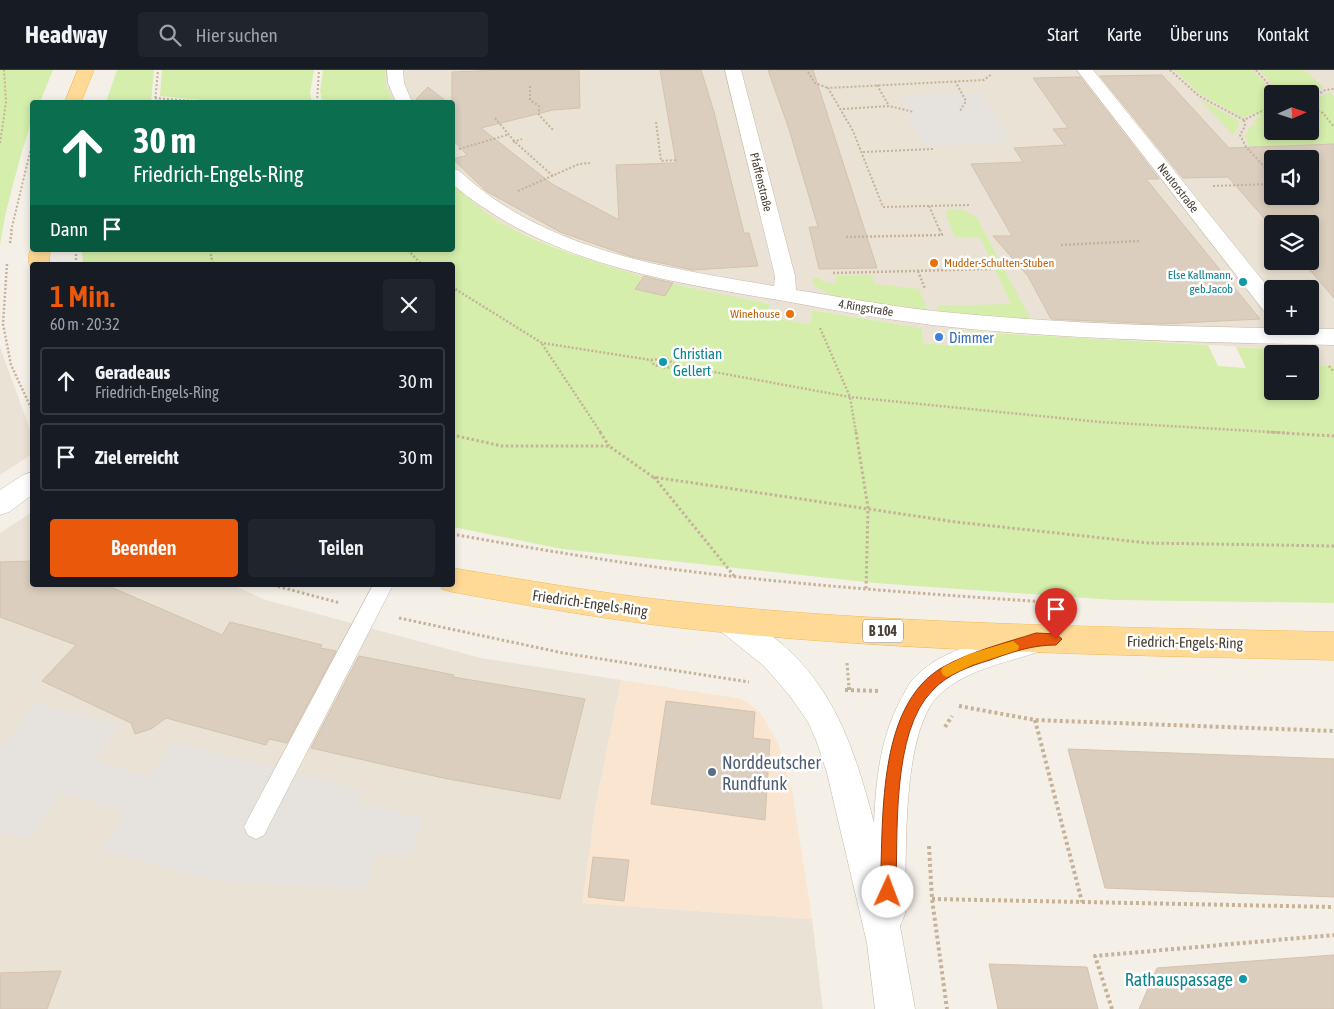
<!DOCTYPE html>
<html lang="de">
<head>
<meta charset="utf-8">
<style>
  body { margin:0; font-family:"Asap Condensed",sans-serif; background:#20242c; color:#f1f3f6; height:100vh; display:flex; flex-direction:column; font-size:19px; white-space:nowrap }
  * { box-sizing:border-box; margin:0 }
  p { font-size:16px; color:#9ea1a6 }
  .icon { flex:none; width:28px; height:28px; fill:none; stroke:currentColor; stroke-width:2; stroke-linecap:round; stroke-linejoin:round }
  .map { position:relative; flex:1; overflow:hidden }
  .details { position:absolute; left:30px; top:192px; width:425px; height:325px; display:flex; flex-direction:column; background:#171b24; border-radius:5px; box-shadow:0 2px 8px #0003 }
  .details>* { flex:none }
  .guide { position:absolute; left:30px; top:30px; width:425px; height:152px; border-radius:5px; box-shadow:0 2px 8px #0003; background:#0b6e4f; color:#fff; overflow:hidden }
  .needle { width:32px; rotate:87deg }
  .tools { position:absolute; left:1264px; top:15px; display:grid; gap:10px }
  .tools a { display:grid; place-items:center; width:55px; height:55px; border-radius:5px; background:#171b24; box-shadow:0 2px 8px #0003; font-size:25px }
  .pin { position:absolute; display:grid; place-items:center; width:42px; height:42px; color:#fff; margin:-51px -21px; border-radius:50% 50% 50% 0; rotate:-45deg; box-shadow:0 0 5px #0007 }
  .pin .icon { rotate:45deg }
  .me { position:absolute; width:55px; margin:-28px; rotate:2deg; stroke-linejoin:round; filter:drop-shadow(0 0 4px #0008) }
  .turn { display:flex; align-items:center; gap:18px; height:105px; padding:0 20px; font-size:22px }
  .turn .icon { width:65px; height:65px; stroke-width:2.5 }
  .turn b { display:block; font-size:35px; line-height:42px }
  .then { display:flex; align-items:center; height:48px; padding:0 20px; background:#0003; gap:10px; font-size:19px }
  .round { display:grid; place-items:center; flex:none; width:52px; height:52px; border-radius:5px; background:#20242c }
  .head { display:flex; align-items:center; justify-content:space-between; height:85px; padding:0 20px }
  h1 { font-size:30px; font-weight:600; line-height:38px; color:#ea580c }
  .action { display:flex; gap:10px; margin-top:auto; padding:10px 20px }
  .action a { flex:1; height:58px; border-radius:5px; background:#ea580c; color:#fff; font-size:20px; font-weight:600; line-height:58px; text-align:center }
  .action a+a { background:#20242c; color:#f1f3f6 }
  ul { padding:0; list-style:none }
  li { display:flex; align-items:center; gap:15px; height:68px; margin:0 10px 8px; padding:0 10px; border:2px solid #363941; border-radius:5px }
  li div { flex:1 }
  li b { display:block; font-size:19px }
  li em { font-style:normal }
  header { display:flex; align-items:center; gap:30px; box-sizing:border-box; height:70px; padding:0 25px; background:#171b24; border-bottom:1px solid #363941 }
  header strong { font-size:24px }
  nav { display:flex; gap:28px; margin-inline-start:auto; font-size:18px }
  .search { width:350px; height:45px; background:#20242c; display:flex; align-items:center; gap:12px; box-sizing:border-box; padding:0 18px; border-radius:5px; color:#9ea1a6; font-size:19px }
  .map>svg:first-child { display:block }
  .residential { fill:#eae2d4; fill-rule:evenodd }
  .commercial { fill:#f9e5d0 }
  .green { fill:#d5eeab }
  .parking { fill:#e6e3df }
  .building { fill:#dbcebe; stroke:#d4c2ad; fill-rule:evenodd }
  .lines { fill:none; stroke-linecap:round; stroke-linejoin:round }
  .lane-casing { stroke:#c5baab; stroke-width:1 }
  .street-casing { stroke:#c5baab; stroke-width:1 }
  .primary-casing { stroke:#f1b959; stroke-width:1 }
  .path-far3 { stroke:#c5b298; stroke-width:2; stroke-dasharray:2 2; stroke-linecap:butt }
  .path-far2 { stroke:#c5b298; stroke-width:2.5; stroke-dasharray:2 2; stroke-linecap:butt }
  .path-far1 { stroke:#c5b298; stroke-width:3; stroke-dasharray:2.5 2.5; stroke-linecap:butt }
  .path { stroke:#c5b298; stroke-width:4; stroke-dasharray:3 3; stroke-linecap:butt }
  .lane { fill:#fff; fill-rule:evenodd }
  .street { fill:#fff; fill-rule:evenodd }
  .primary { fill:#ffda96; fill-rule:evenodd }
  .route { fill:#ea580c; stroke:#983908 }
  .slow { fill:#f59e0b }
  .food-dot { fill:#e8710a; stroke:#fff; stroke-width:2 }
  .culture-dot { fill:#0f9aa8; stroke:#fff; stroke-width:2 }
  .shop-dot { fill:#3f7fe0; stroke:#fff; stroke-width:2 }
  .service-dot { fill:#5c6f8a; stroke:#fff; stroke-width:2 }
  .labels { text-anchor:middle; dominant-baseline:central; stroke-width:5; stroke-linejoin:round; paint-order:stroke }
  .far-street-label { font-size:12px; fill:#494035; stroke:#fff }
  .far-food-label { font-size:12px; fill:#c56008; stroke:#fff; text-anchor:start }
  .far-culture-label { font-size:12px; fill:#0d838f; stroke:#fff; text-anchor:end }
  .shield { fill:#fff; stroke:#807972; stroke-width:1 }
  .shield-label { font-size:14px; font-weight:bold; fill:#494035 }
  .shop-label { font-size:15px; fill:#366cbe; stroke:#fff; text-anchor:start }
  .culture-label { font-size:15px; fill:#0d838f; stroke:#fff; text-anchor:start }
  .street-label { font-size:15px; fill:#494035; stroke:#fff }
  .near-service-label { font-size:18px; fill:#4e5e75; stroke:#fff; text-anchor:start }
  .near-culture-label { font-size:18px; fill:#0d838f; stroke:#fff; text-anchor:end }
</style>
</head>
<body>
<header>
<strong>Headway</strong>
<div class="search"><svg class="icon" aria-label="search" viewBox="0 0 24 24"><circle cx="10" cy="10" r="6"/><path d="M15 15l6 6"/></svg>Hier suchen</div>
<nav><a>Start</a><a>Karte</a><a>Über uns</a><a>Kontakt</a></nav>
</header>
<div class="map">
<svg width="1334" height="939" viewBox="0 0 1334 939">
  <rect width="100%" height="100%" fill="#f5f0e7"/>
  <g class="residential">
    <path d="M385,0H1334V296H1310V284H1295L1292,280L1048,265L956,261L957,276L923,273L922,258L814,240L810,254L766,247L769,234L672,214L665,226L635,219L642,207L537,170L507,156L480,140L453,114L452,32H393L386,14ZM1272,24H1310V61H1272ZM1272,89H1310V126H1272ZM1272,154H1310V191H1272ZM1272,219H1310V256H1272Z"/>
    <polygon points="0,277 32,365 32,384 0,405"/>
    <polygon points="32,442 32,515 232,515 266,530 481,588 621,610 595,739 583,833 812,849 823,939 0,939 0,463"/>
  </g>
  <polygon class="commercial" points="621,610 742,629 760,642 778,673 792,720 812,849 582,833 595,739"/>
  <g class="green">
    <path d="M0,0H53L40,32H32C32,55 27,64 21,85C13,115 4,145 0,176Z"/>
    <polygon points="117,0 154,0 151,32 106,32"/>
    <polygon points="162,0 314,0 310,23 312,32 221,32 160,26"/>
    <polygon points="323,0 385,0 386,14 393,32 322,32 320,21"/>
    <polygon points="1174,0 1253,0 1266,15 1279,24 1272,24 1272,61 1310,61 1310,34 1329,22 1334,26 1334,74 1250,77 1245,66 1250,57 1256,54 1254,50 1261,47 1256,43 1243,48 1202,25"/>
    <polygon points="1260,0 1304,0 1323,17 1310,26 1310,24 1286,24 1272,14"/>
    <polygon points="1200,29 1238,50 1239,55 1233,65"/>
    <path d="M453,114C470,130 486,145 507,156C549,179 598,192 643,207L636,218L672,214L770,234L766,247L810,254L813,240L818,241L922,258L923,273L957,276L956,261L1208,275L1218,296L1246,298L1236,277L1292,280L1295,284H1272V321H1310V296H1334V533L1115,530L875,513L562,479L453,457L452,195H83L82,180H452Z"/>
    <polygon points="948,139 961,139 977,148 1031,250 940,243 937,236 1011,234 980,167 955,167 946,144"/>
    <polygon points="872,205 875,214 919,219 928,242 833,226 814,216 812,211 813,208 819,208 823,212 836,214 836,206"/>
  </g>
  <g class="parking">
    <polygon points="980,23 1012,72 924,76 899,26"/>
    <polygon points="34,633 118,655 96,689 148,707 172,672 365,721 360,733 423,748 410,787 377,783 365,820 209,810 101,779 125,742 62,722 31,769 0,762 0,679"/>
  </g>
  <g class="building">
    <polygon points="501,0 579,0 580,38 553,40 481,58 552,114 619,150 616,95 676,93 660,0 701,0 714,42 744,163 749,163 758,196 693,200 629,186 560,162 486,121 453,89 467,85 452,69 452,2"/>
    <polygon points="768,0 813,0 877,198 819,199 809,157 818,157 789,59"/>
    <path d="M1162,5L1229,78L1334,74V228L1302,191H1310V154H1272V157L1228,107L1183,108L1100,6ZM1272,89H1310V126H1272Z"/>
    <polygon points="1080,7 1159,109 1146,109 1260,249 1162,254 1051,249 1028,206 993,166 1012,166 971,94 1023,92 1014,78 1065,75 1053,59 1068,58 1033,8"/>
    <polygon points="428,17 447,32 419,32 416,29"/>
    <polygon points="644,206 651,208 673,213 665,226 635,219"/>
    <polygon points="32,491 32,515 106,515 222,565 230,552 322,575 320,578 336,581 287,673 269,669 266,675 166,648 151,659 135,664 131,653 42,611 76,575 0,547 0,492"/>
    <polygon points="359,586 454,605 453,607 585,629 560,729 443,708 311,678"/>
    <polygon points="666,631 755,642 753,668 770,670 765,750 651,734"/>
    <polygon points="1068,679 1334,689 1334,827 1105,818"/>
    <polygon points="593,787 629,790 624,831 588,827"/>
    <polygon points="1334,885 1334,939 1139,939 1157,898"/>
    <polygon points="989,894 1087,897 1098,939 998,939"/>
    <polygon points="61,901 47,939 0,939 0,903"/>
  </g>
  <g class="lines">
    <g class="lane-casing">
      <polygon id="lane" points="373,515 393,515 264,765 256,769 248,765 244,757 248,749"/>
    </g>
    <g class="street-casing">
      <g id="street">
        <polygon points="387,0 403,0 404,13 412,32 396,32 388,13"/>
        <path d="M725,0H741L795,206L796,220C842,227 887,236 934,241C1067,255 1201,257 1334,259V275C1200,272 1065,270 932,255C883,249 833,240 784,231C664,211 548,194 452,114V99L458,100C470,110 481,120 494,129C576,185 678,200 774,216L775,206Z"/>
        <polygon points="1077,0 1093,0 1272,222 1272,243 1264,241"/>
        <polygon points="32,402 32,425 9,442 0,445 0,420 23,405"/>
        <path d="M729,538C744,543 755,553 768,563C833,611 854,677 874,753C876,709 880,670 900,631C905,622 909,612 917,605C945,577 999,567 1036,555L1047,559L1051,569L1047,579C1011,592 967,598 939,625C900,664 907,790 905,844L900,856L915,939H875L867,873L827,703L816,670L808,652L790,626L764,596L719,560L714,551L719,542Z"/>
      </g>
    </g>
    <g class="primary-casing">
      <g id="primary">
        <polygon points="78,0 94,0 81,32 65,32"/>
        <path d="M32,176V180H50L49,195H32V199C27,193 28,183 32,176Z"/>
        <path d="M452,498C526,510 599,523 672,531C892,555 1113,557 1334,562V590C1113,585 892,582 672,557C598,548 525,535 452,522L442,519L440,515H452Z"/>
      </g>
    </g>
    <g class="path-far3">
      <polyline points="1170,0 1199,26 1244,50 1272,36"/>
      <polyline points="1256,0 1269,15 1282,24"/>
      <polyline points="808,2 815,13 828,18"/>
      <polyline points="955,11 966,31 960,41"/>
      <polyline points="877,15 889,36"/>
      <polyline points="530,16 530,30 539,36 539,45 553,60"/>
      <polyline points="155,28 205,32"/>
      <polyline points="1310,29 1325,20 1334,19"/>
      <polyline points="155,32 158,0"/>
      <polyline points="317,32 319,0"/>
      <polyline points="1310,38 1323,43 1334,57"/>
      <polyline points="843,39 889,36 914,42"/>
      <polyline points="495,48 515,72 553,106"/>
      <polyline points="1244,50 1245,56 1240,65 1246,77 1272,105"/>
      <polyline points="656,52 661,91 678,90"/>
      <polyline points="513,72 522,69"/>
      <polyline points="0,73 6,32 4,0"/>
      <polyline points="459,79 507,65"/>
      <polyline points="863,82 933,79"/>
      <polyline points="1213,116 1272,114"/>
      <polyline points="518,121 579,94 590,93"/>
      <polyline points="969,135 883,137 853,61 828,18 984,10 992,4"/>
      <polyline points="929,136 940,161"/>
      <polyline points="11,161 32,74"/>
    </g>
    <g class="path-far2">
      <polyline points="846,167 942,165 940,160"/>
      <polyline points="10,173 12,160"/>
      <polyline points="1061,175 1140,171"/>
      <polyline points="76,180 76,195"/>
      <polyline points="210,180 213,195"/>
      <polyline points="408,180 422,195"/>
      <polyline points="7,194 3,254 11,295 32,340"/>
      <polyline points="918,201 925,219"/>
      <polyline points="833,203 991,199"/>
      <polyline points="452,217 542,273 651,290 654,295 667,298 676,295 850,327 1100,352 1288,363"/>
      <polyline points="820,258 850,327 856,363"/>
      <polyline points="542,274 601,363"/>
      <polyline points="651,290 665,288 676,295"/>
      <polyline points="1329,296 1334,302"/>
    </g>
    <g class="path-far1">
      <polyline points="600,362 609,376"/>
      <polyline points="856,362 868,438 866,520"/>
      <polyline points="1267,362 1334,366"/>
      <polyline points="452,365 502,376 609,376 653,407 956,452 1148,473 1334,476"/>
      <polyline points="654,407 735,507"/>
      <path d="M452,464C535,479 619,493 703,503C822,517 941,525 1061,533"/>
      <polyline points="273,515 340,533"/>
      <polyline points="399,548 563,583 749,612"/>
      <polyline points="847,593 849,618"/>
    </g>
    <g class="path">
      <polyline points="849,617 849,620"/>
      <polyline points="845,620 881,621"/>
      <polyline points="959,636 1035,650 1334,661"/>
      <polyline points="1035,650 1082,832"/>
      <polyline points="945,657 952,646"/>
      <polyline points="929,776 932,829 947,939"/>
      <polyline points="932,829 1334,837"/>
      <polyline points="1112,939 1095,886 1334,865"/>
    </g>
    <use href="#lane" class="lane"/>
    <use href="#street" class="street"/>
    <use href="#primary" class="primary"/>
  </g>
  <path class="route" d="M1036,563L1056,564L1062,569L1056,575C1032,575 1012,582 990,590C970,596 948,604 933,620C891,661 898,766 896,822L893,827L888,829L883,827L880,822C884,753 875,636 943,597C972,581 1005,573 1036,563Z"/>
  <polygon class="slow" points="1013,571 1019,576 1018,580 972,595 947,607 943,605 941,601 943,597 969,584"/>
  <g class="food-dot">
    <circle cx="934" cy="193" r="5"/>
    <circle cx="790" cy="244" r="5"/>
  </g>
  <g class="culture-dot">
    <circle cx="1243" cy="212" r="5"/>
    <circle cx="663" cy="292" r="5"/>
    <circle cx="1243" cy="909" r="5"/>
  </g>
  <circle class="shop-dot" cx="939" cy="267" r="5"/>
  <circle class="service-dot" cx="712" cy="702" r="5"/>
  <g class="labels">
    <g class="far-street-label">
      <text transform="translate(761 112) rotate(76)">Pfaffenstraße</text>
      <text transform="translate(1178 118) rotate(52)">Neutorstraße</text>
      <text transform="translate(866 238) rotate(9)">4.Ringstraße</text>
    </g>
    <g class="far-food-label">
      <text x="944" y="193">Mudder-Schulten-Stuben</text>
      <text x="780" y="244" text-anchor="end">Winehouse</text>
    </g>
    <g class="far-culture-label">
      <text x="1233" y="205">Else Kallmann,<tspan x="1233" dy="14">geb.Jacob</tspan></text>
    </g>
    <rect class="shield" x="863" y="549.5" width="40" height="23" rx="4"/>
    <g class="shield-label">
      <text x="883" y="561">B 104</text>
    </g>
    <g class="shop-label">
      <text x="949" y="267">Dimmer</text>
    </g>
    <g class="culture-label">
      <text x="673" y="283">Christian<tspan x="673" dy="17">Gellert</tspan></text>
    </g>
    <g class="street-label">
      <text transform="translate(590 533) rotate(8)">Friedrich-Engels-Ring</text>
      <text transform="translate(1185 572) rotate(1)">Friedrich-Engels-Ring</text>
    </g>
    <g class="near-service-label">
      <text x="722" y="692">Norddeutscher<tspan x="722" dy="21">Rundfunk</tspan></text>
    </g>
    <g class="near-culture-label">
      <text x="1233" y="909">Rathauspassage</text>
    </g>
  </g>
</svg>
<div class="tools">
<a><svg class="needle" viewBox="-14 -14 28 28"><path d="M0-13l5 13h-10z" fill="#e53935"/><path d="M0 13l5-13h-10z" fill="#9ea1a6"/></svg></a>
<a><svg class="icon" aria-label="sound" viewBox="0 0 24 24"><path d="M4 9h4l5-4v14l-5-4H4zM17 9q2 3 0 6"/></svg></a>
<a><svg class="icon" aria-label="layers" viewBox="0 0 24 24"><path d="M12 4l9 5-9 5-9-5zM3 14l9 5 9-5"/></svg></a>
<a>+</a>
<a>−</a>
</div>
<div class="pin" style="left:1056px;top:569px;background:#d93025"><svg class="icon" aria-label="arrive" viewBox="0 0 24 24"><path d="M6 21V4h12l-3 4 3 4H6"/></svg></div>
<svg class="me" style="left:888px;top:822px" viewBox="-20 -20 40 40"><circle r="19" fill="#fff"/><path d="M0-13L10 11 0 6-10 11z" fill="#ea580c"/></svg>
<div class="guide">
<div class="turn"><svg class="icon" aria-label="ahead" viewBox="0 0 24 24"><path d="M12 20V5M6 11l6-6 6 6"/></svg><div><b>30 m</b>Friedrich-Engels-Ring</div></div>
<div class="then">Dann<svg class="icon" aria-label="arrive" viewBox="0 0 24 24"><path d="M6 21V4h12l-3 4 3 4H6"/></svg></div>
</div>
<section class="details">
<div class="head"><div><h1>1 Min.</h1><p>60 m · 20:32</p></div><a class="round"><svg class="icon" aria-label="close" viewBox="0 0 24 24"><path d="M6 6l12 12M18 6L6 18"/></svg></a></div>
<ul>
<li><svg class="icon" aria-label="ahead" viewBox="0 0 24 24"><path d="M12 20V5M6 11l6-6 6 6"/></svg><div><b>Geradeaus</b><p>Friedrich-Engels-Ring</p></div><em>30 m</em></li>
<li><svg class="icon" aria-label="arrive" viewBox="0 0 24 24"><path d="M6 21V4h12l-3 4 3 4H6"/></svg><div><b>Ziel erreicht</b></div><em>30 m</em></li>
</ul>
<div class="action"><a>Beenden</a><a>Teilen</a></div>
</section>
</div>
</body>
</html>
